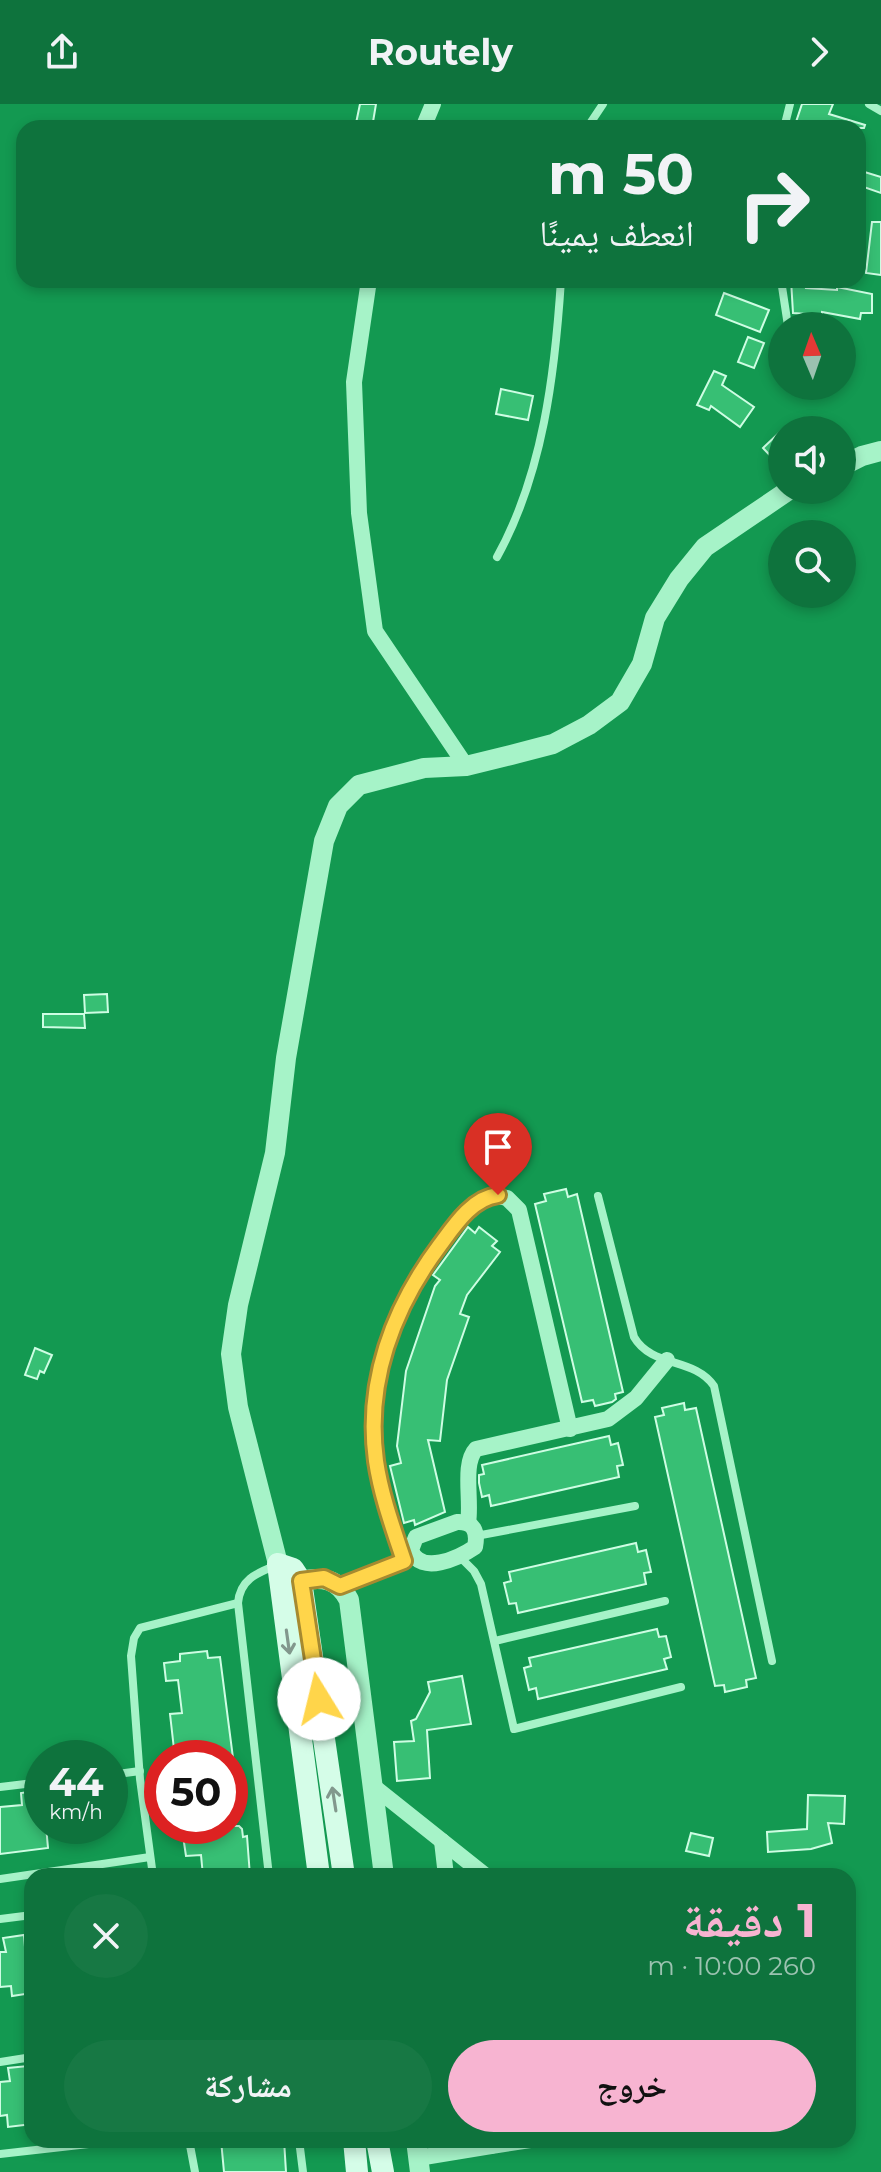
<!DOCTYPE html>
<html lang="ar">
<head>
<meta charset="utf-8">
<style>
  body { margin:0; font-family:Montserrat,"Noto Naskh Arabic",sans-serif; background:#177844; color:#f1f3f6; direction:rtl; height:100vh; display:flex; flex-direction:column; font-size:30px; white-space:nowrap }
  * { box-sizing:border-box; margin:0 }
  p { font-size:26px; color:#9bc2b0 }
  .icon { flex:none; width:44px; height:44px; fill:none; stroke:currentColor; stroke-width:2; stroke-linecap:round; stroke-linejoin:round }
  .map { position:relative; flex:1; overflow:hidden; direction:ltr }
  .drawer { position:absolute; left:24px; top:1764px; width:832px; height:280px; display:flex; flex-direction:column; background:#0e733d; border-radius:24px; box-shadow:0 4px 12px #0003; direction:rtl }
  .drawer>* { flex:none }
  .top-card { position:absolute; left:16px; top:16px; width:850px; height:168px; border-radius:24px; box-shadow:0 4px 12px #0003; direction:rtl; background:#0e733d; color:#f1f3f6; overflow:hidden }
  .needle { width:52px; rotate:358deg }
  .tools { position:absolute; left:768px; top:208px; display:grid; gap:16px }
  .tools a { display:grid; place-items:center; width:88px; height:88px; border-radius:50%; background:#0e733d; box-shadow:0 4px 12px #0003; font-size:40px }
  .speed { position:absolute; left:24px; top:1636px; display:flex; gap:16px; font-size:40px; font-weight:700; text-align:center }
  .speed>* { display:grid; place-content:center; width:104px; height:104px; border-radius:50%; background:#0e733d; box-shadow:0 4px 12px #0003; line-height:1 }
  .speed small { font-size:20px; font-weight:400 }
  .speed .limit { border:12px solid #d22; background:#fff; color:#111 }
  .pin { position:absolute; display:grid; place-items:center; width:68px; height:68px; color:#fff; margin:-82px -34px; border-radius:50% 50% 50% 0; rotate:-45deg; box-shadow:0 0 8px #0007 }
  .pin .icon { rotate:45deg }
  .me { position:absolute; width:88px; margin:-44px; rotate:351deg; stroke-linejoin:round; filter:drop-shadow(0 0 6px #0008) }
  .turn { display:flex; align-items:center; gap:28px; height:168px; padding:0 40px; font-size:36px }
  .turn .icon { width:104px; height:104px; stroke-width:2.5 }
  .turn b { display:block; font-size:56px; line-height:68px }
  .round { display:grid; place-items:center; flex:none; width:84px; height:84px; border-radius:42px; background:#177844 }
  .head { display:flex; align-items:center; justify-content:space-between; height:136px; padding:0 40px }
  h1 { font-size:48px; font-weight:700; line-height:60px; color:#f7b4d1 }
  .cta { display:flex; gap:16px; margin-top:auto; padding:16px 40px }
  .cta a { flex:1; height:92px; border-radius:48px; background:#f7b4d1; color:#111; font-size:32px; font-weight:700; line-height:92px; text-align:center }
  .cta a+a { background:#177844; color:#f1f3f6 }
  header { display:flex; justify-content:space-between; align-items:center; height:104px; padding:0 40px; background:#0e733d; font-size:36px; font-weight:700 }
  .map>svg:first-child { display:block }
  .building { fill:#37bf74; stroke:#cefde3; stroke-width:2 }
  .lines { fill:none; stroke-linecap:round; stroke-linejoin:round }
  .service { stroke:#a6f3c8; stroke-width:8 }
  .minor { stroke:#a6f3c8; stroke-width:16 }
  .tertiary { stroke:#a6f3c8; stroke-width:20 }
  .secondary { stroke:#d5fde8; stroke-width:22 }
  .oneway { stroke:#82988d }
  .route-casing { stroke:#a68a30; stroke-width:20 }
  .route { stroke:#ffd54a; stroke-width:14 }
</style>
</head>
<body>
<header><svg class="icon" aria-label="forward" viewBox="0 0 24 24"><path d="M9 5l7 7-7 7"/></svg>Routely<svg class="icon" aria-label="share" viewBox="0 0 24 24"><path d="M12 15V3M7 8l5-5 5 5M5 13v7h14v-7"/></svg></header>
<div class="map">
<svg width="881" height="2068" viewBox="0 0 881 2068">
  <rect width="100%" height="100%" fill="#139951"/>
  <g class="building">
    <polygon points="360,0 376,0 372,24 355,24"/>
    <polygon points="802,0 833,0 829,10 865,21 864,24 794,24"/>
    <polygon points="858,66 881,73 881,89 858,81"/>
    <polygon points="872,118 881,118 881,171 866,169"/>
    <polygon points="791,176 807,176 806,184 837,186 837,183 872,190 872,209 861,209 860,215 822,208 822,211 793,209"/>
    <polygon points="724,189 769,206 760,228 716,211"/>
    <polygon points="748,233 764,239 754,264 738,258"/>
    <polygon points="714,267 726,272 722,281 754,303 740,323 711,302 709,306 697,301"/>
    <polygon points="501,285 533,292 528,316 496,310"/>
    <polygon points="782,326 782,364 763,344"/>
    <polygon points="107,890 108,908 85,909 84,891"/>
    <polygon points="43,910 84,910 85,924 43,923"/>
    <polygon points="566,1085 568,1093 577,1090 623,1288 615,1290 616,1295 612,1298 595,1302 593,1296 582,1298 535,1100 546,1097 544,1090"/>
    <polygon points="468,1123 475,1129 479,1123 497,1137 492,1142 500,1148 467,1191 460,1210 469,1213 447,1276 440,1337 428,1336 445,1408 415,1421 414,1416 404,1419 390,1362 401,1359 397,1342 406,1267 435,1182 440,1176 433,1171"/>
    <polygon points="35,1244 52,1251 44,1269 40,1267 37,1275 25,1271"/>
    <polygon points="684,1299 685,1306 696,1304 756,1574 746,1576 747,1583 725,1588 724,1581 715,1582 655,1313 664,1311 662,1304"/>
    <polygon points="609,1332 611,1341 618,1339 623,1361 617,1362 619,1373 491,1402 489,1391 482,1393 479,1379 479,1371 484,1370 482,1361"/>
    <polygon points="636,1439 638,1448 646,1446 651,1468 644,1469 646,1480 518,1509 516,1499 509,1500 504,1479 511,1477 509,1468"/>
    <polygon points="657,1525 659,1533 666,1532 671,1553 664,1555 667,1565 538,1595 536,1584 529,1586 524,1564 531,1562 529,1554"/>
    <polygon points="207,1547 208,1554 220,1553 233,1654 175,1654 170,1610 182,1609 178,1576 166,1577 164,1559 180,1557 180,1550"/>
    <polygon points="462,1572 471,1620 427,1626 430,1674 397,1677 394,1638 414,1637 411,1617 416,1615 430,1588 428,1578"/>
    <polygon points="42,1686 42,1722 46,1722 48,1744 0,1750 0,1703 22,1701 21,1689"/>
    <polygon points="808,1691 845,1692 844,1720 828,1719 832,1739 811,1745 768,1748 767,1728 807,1725"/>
    <polygon points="198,1722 239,1722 242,1725 243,1733 247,1732 250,1772 203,1772 201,1751 186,1752 183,1732 199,1730"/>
    <polygon points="691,1729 713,1734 709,1752 686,1747"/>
    <polygon points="24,1831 25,1843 32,1843 32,1889 12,1892 11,1882 0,1883 0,1848 6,1848 3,1834"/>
    <polygon points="28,1962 30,1975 32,1975 32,2020 8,2023 7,2011 0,2012 0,1978 10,1977 8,1964"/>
    <polygon points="221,2036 284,2036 286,2068 224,2068"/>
  </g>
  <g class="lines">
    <g class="service">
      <polyline points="869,0 881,7"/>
      <polyline points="587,24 603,0"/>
      <polyline points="784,24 790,0"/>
      <polyline points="781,176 788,222"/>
      <path d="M497,453C543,370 555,269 561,176"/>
      <path d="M598,1092L634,1233C652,1264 694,1253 714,1282L772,1557"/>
      <polyline points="476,1432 635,1402"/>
      <polyline points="458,1451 474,1467 481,1480 514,1625 681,1583"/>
      <polyline points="495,1537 665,1497"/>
      <polyline points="110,1671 140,1667"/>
      <polyline points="0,1683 42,1678"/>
      <polyline points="153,1772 140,1675 131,1552 134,1534 140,1524 238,1499"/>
      <path d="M269,1772L238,1499C240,1475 257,1469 277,1461"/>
      <polyline points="0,1775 150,1753"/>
      <polyline points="0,1815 32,1811"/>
      <polyline points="0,1958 32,1953"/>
      <polyline points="189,2036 195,2068"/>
      <polyline points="299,2036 303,2068"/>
      <polyline points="0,2050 124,2036"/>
    </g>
    <g class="minor">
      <polyline points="423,24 433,0"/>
      <polyline points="369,176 354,278 359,409 375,527 466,662"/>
      <path d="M457,1418C474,1417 478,1428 475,1443C459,1454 420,1472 411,1446L416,1433Z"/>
      <path d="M468,1419C472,1397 462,1360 476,1345L608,1315L636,1294L667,1256"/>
      <path d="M404,1457C393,1424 380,1391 376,1356C365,1272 397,1196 448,1130C463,1111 481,1087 507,1094L519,1106L570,1325"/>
      <polyline points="340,1482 412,1453"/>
      <polyline points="373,1682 486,1772"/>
      <polyline points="442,1737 446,1772"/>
      <polyline points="490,2036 491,2042 530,2036"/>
      <polyline points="418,2054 491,2042"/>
    </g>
    <g class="tertiary">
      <polyline points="842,362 862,352 881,347"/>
      <polyline points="278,1460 238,1303 231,1250 238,1201 275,1049 286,954 324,737 338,702 359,681 424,664 466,662 511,651 553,640 589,621 620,598 642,560 655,514 679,475 705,443 789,386"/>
      <path d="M301,1477C323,1472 338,1475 349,1496L384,1772"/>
      <polyline points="416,2036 420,2068"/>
    </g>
    <g class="secondary">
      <polyline points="319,1772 278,1460 293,1465 301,1477 344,1772"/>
      <polyline points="354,2036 357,2068"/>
      <polyline points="377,2036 383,2068"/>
    </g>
  </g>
  <defs><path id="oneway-shaft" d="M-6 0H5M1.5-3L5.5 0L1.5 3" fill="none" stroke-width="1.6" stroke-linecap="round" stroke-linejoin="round" transform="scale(2)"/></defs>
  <g class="oneway">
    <use href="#oneway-shaft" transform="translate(288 1538) rotate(82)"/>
    <use href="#oneway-shaft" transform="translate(334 1695) rotate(-99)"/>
  </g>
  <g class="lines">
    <g class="route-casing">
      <path id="route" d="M319,1595L301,1477L324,1474L340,1482L404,1457C393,1424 381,1391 376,1357C365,1278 393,1204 440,1141C454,1122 472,1094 498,1091"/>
    </g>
    <use href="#route" class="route"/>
  </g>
</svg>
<div class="tools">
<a><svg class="needle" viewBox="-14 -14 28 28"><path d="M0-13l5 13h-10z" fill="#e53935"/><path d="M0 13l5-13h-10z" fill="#9bc2b0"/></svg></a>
<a><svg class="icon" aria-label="sound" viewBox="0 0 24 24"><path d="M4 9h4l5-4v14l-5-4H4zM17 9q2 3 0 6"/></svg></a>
<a><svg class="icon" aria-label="search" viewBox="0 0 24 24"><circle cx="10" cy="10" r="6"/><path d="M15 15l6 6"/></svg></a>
</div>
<div class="speed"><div>44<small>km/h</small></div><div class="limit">50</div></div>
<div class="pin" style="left:498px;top:1091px;background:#d93025"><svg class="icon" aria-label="arrive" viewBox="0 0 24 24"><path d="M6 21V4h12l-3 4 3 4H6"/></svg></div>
<svg class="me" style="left:319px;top:1595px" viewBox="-20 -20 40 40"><circle r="19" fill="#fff"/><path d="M0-13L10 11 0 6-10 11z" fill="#ffd54a"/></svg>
<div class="top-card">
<div class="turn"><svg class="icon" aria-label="right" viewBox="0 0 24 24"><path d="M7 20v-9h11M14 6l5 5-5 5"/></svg><div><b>50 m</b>انعطف يمينًا</div></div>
</div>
<section class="drawer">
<div class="head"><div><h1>1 دقيقة</h1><p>260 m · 10:00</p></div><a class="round"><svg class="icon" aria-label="close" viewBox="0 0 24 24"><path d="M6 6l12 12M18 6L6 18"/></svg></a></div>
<div class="cta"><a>خروج</a><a>مشاركة</a></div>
</section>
</div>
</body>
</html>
